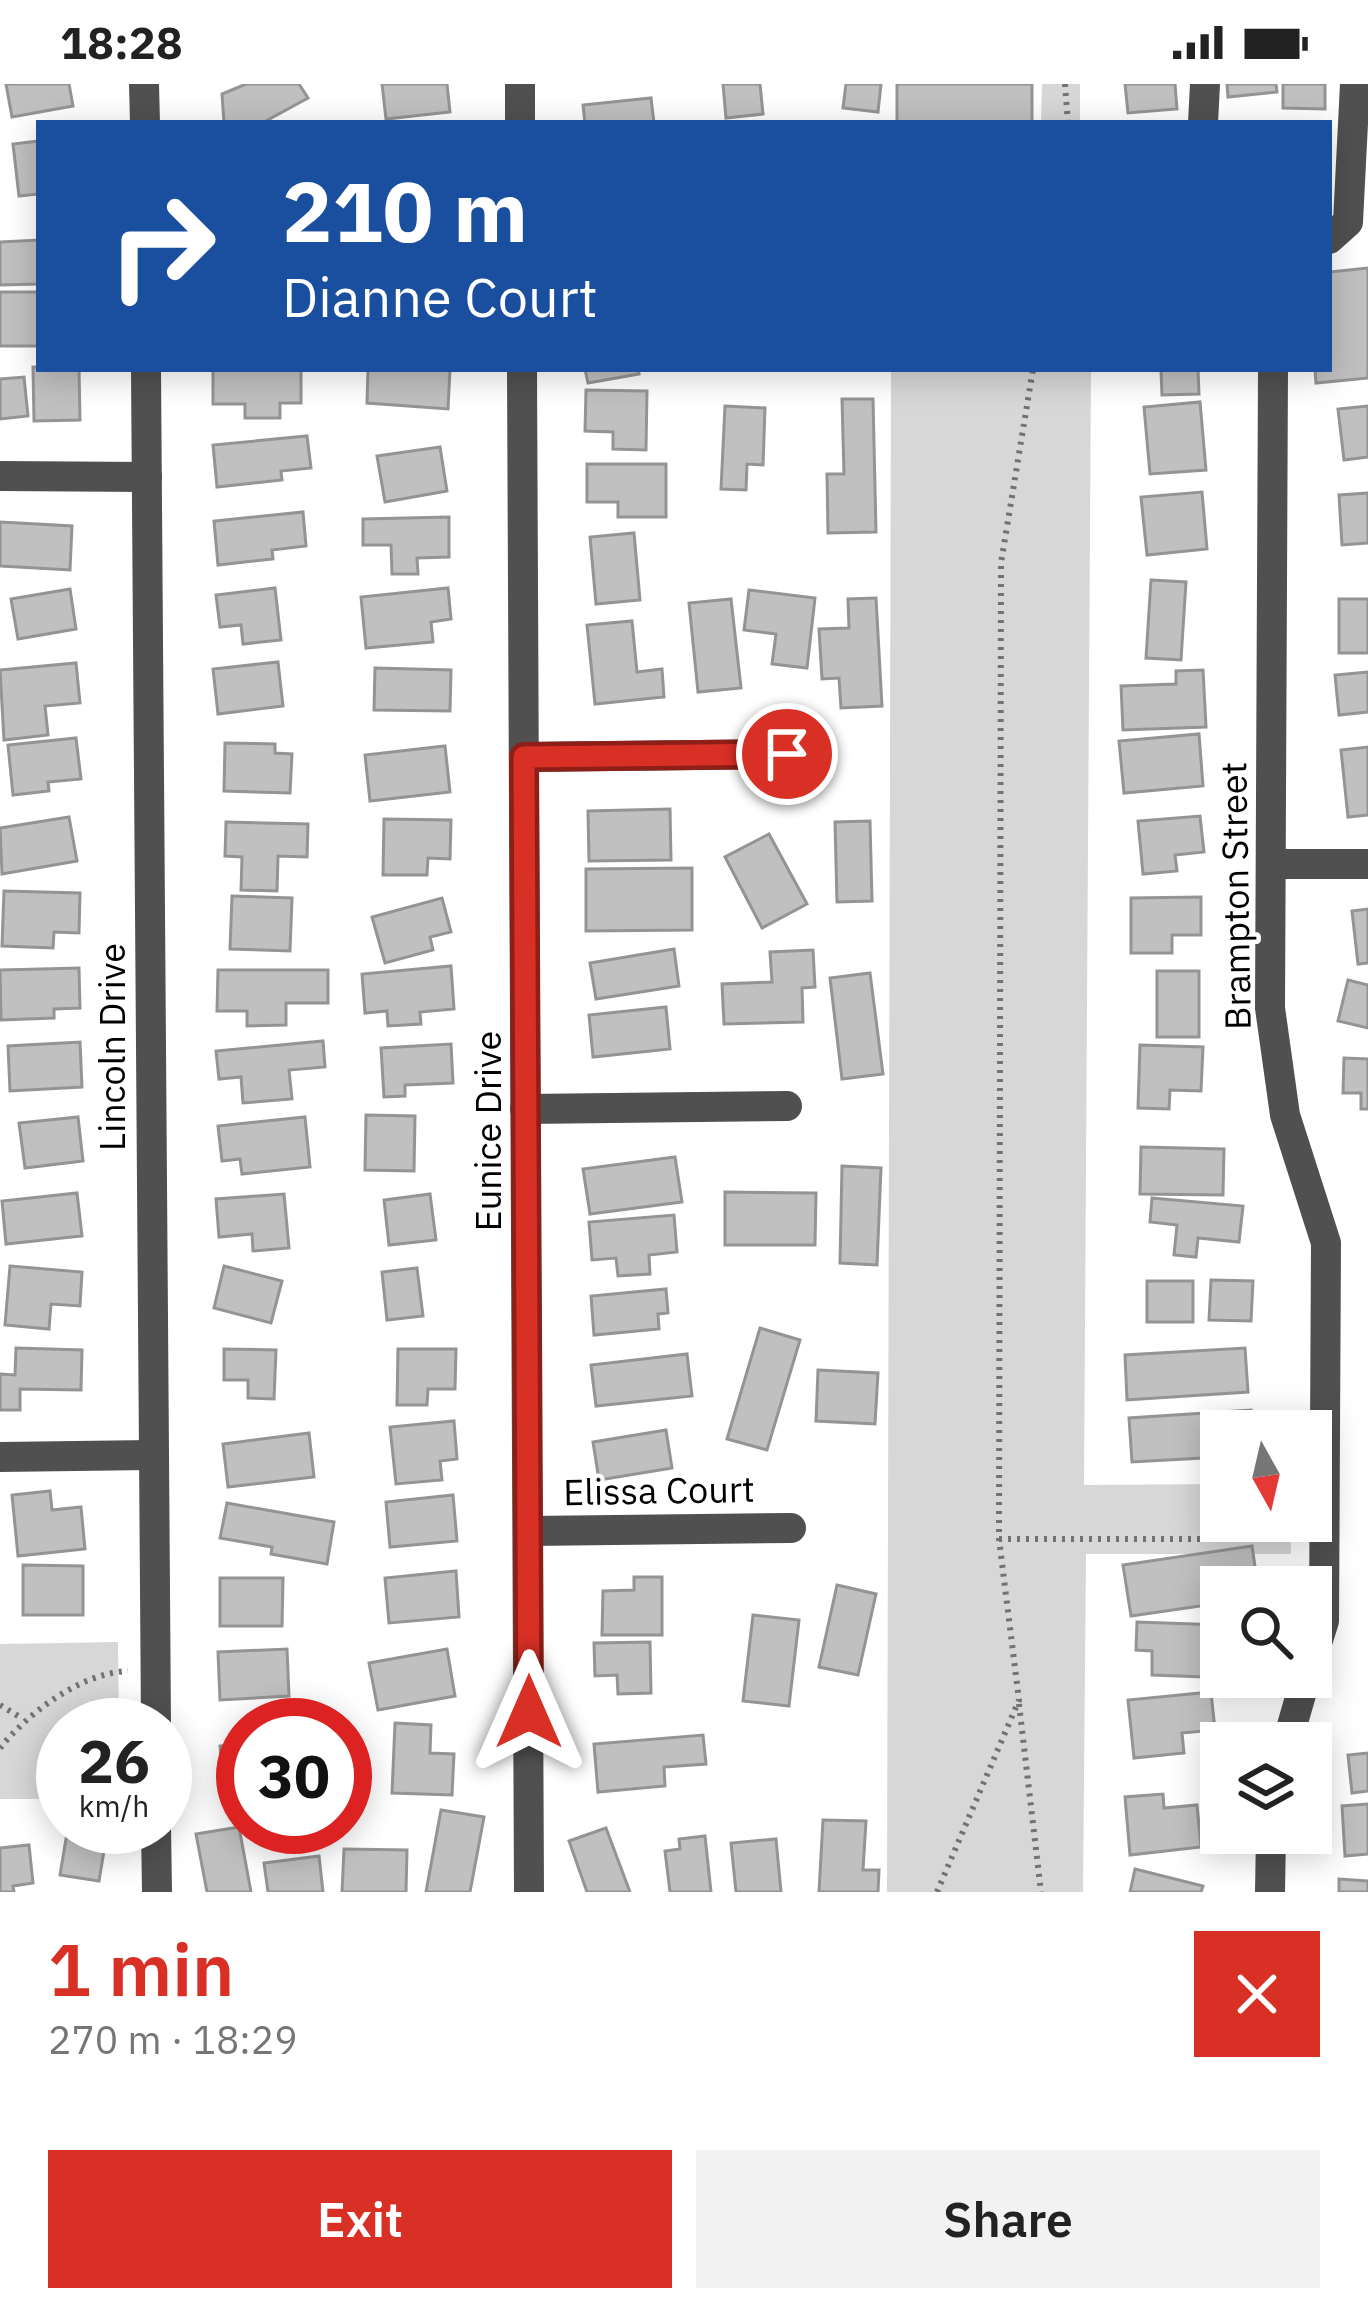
<!DOCTYPE html>
<html lang="en">
<head>
<meta charset="utf-8">
<style>
  body { margin:0; font-family:"IBM Plex Sans",sans-serif; background:#f2f2f2; color:#222; height:100vh; display:flex; flex-direction:column; font-size:45px; white-space:nowrap }
  * { box-sizing:border-box; margin:0 }
  p { font-size:39px; color:#767676 }
  .icon { flex:none; width:66px; height:66px; fill:none; stroke:currentColor; stroke-width:2; stroke-linecap:round; stroke-linejoin:round }
  .map { position:relative; height:1808px; overflow:hidden }
  .drawer { display:flex; flex-direction:column; background:#fff; flex:1 }
  .drawer>* { flex:none }
  .top-card { position:absolute; left:36px; top:36px; width:1296px; height:252px; border-radius:0px; box-shadow:0 6px 30px #0003; background:#1a4fa0; color:#fff; overflow:hidden }
  .needle { width:78px; rotate:172deg }
  .buttons { position:absolute; left:1200px; top:1326px; display:grid; gap:24px }
  .buttons a { display:grid; place-items:center; width:132px; height:132px; border-radius:0px; background:#fff; box-shadow:0 6px 30px #0003; font-size:60px }
  .speed { position:absolute; left:36px; top:1614px; display:flex; gap:24px; font-size:60px; font-weight:700; text-align:center }
  .speed>* { display:grid; place-content:center; width:156px; height:156px; border-radius:50%; background:#fff; box-shadow:0 6px 30px #0003; line-height:1 }
  .speed small { font-size:30px; font-weight:400 }
  .speed .limit { border:18px solid #d22; background:#fff; color:#111 }
  .pin { position:absolute; display:grid; place-items:center; width:102px; height:102px; color:#fff; margin:-51px; border:6px solid #fff; border-radius:50%; box-shadow:0 3px 12px #0007 }
  .me { position:absolute; width:132px; margin:-66px; rotate:0deg; stroke-linejoin:round; filter:drop-shadow(0 0 9px #0008) }
  .turn { display:flex; align-items:center; gap:42px; height:252px; padding:0 48px; font-size:54px }
  .turn .icon { width:156px; height:156px; stroke-width:2.5 }
  .turn b { display:block; font-size:84px; line-height:102px }
  .round { display:grid; place-items:center; flex:none; width:126px; height:126px; border-radius:0px; background:#f2f2f2 }
  .summary { display:flex; align-items:center; justify-content:space-between; height:204px; padding:0 48px }
  h1 { font-size:72px; font-weight:600; line-height:90px; color:#d93025 }
  .primary-button { display:flex; gap:24px; margin-top:auto; padding:24px 48px }
  .primary-button a { flex:1; height:138px; border-radius:0px; background:#d93025; color:#fff; font-size:48px; font-weight:600; line-height:138px; text-align:center }
  .primary-button a+a { background:#f2f2f2; color:#222 }
  .status { display:flex; justify-content:space-between; align-items:center; height:84px; padding:0 60px; background:#fff; direction:ltr }
  .status svg { height:33px; fill:currentColor }
  .map>svg:first-child { display:block }
  .green { fill:#d7d7d7 }
  .building { fill:#c0c0c0; stroke:#949494; stroke-width:3 }
  .lines { fill:none; stroke-linecap:round; stroke-linejoin:round }
  .path { stroke:#727272; stroke-width:6; stroke-dasharray:3 6; stroke-linecap:butt }
  .minor { stroke:#505050; stroke-width:30 }
  .route-casing { stroke:#8d1f18; stroke-width:30 }
  .route { stroke:#d93025; stroke-width:21 }
  .labels { text-anchor:middle; dominant-baseline:central; stroke-width:9; stroke-linejoin:round; paint-order:stroke }
  .street-label { font-size:36px; fill:#000; stroke:#fff }
</style>
</head>
<body>
<div class="status"><b>18:28</b><svg viewBox="0 0 49 12"><path d="M0 12V9h3v3zM5 12V6h3v6zM10 12V3h3v9zM15 12V0h3v12zM26 1h20v11H26zM47 4h2v5h-2z"/></svg></div>
<div class="map">
<svg width="1368" height="1808" viewBox="0 0 1368 1808">
  <rect width="100%" height="100%" fill="#fff"/>
  <g class="green">
    <polygon points="1042,0 1080,0 1080,39 1041,39"/>
    <polygon points="891,285 1091,285 1084,1401 1221,1400 1221,1437 1290,1437 1291,1470 1086,1470 1083,1808 887,1808"/>
    <polygon points="118,1558 119,1641 63,1641 63,1715 0,1715 0,1560"/>
  </g>
  <g class="building">
    <polygon points="6,0 69,0 73,22 12,33"/>
    <polygon points="246,0 299,0 308,14 264,38 224,39 222,10"/>
    <polygon points="382,0 447,0 450,28 386,35"/>
    <polygon points="723,0 760,0 763,30 726,34"/>
    <polygon points="846,0 881,0 878,28 843,24"/>
    <rect x="897" y="0" width="135" height="39"/>
    <polygon points="1125,0 1175,0 1177,25 1128,29"/>
    <polygon points="1227,0 1276,0 1277,8 1228,13"/>
    <polygon points="1283,0 1325,0 1325,25 1283,24"/>
    <polygon points="651,14 654,39 585,39 583,21"/>
    <polygon points="39,57 39,110 19,112 13,60"/>
    <polygon points="39,156 39,200 0,201 0,158"/>
    <polygon points="1368,184 1368,294 1316,299 1315,285 1329,285 1329,188"/>
    <rect x="0" y="208" width="39" height="54"/>
    <polygon points="33,283 79,285 80,336 34,337"/>
    <polygon points="213,285 301,285 301,319 280,319 280,334 245,334 245,320 213,320"/>
    <polygon points="368,285 450,285 448,325 367,319"/>
    <polygon points="585,285 638,285 639,290 588,299"/>
    <polygon points="1130,285 1198,285 1199,310 1162,311 1161,286"/>
    <polygon points="24,293 28,332 0,335 0,295"/>
    <polygon points="586,306 647,307 646,366 613,365 613,348 585,347"/>
    <polygon points="842,315 873,315 876,448 828,449 827,390 844,390"/>
    <polygon points="1200,318 1206,386 1150,390 1144,323"/>
    <polygon points="725,322 765,324 763,381 747,380 746,406 721,405"/>
    <polygon points="1368,322 1368,373 1344,376 1338,325"/>
    <polygon points="307,352 311,384 281,387 282,396 217,403 213,361"/>
    <polygon points="440,363 447,407 385,418 377,372"/>
    <polygon points="587,380 666,380 666,433 618,433 618,418 587,418"/>
    <polygon points="1202,408 1207,465 1147,471 1141,413"/>
    <polygon points="1368,409 1368,459 1342,461 1339,411"/>
    <polygon points="303,428 306,462 272,466 273,475 218,481 214,437"/>
    <polygon points="449,433 449,473 417,474 418,490 392,490 391,461 363,461 363,435"/>
    <polygon points="0,438 72,442 70,486 0,482"/>
    <polygon points="634,449 640,516 596,520 590,453"/>
    <polygon points="1151,496 1186,498 1181,576 1146,574"/>
    <polygon points="275,504 281,556 243,560 241,541 220,543 216,511"/>
    <polygon points="448,504 451,535 431,538 433,558 366,564 361,513"/>
    <polygon points="70,505 76,545 18,555 11,515"/>
    <polygon points="749,506 815,514 807,584 772,580 776,550 744,546"/>
    <polygon points="876,514 882,622 841,624 839,594 822,595 819,545 849,544 848,515"/>
    <polygon points="731,515 741,604 698,608 689,519"/>
    <rect x="1339" y="515" width="29" height="54"/>
    <polygon points="632,537 637,588 662,585 664,613 595,620 587,541"/>
    <polygon points="278,578 283,622 218,630 213,585"/>
    <polygon points="76,579 80,619 45,622 48,651 4,656 0,586"/>
    <polygon points="375,584 451,586 450,627 374,626"/>
    <polygon points="1203,586 1206,643 1123,646 1121,602 1176,600 1176,587"/>
    <polygon points="1368,588 1368,628 1339,631 1335,591"/>
    <polygon points="1199,650 1203,702 1124,709 1119,657"/>
    <polygon points="76,654 81,695 48,698 49,707 13,711 8,661"/>
    <polygon points="225,659 275,660 275,669 292,670 290,709 224,707"/>
    <polygon points="445,662 450,708 370,717 365,671"/>
    <polygon points="1368,663 1368,731 1348,733 1341,666"/>
    <polygon points="670,725 671,776 589,777 588,727"/>
    <polygon points="1200,732 1204,768 1175,771 1177,787 1143,790 1138,737"/>
    <polygon points="69,733 77,777 2,790 0,744"/>
    <polygon points="384,735 451,736 450,775 428,774 427,791 383,791"/>
    <polygon points="870,737 872,817 837,818 835,738"/>
    <polygon points="226,738 308,740 307,773 278,772 277,807 241,806 242,773 225,772"/>
    <polygon points="769,750 807,820 762,844 725,773"/>
    <polygon points="692,784 692,846 586,847 586,785"/>
    <polygon points="4,807 80,809 79,849 54,848 53,864 2,862"/>
    <polygon points="232,812 292,814 290,867 230,865"/>
    <polygon points="1201,813 1201,851 1172,851 1172,869 1131,869 1131,814"/>
    <polygon points="442,814 451,848 430,853 433,866 385,879 372,833"/>
    <polygon points="1368,825 1368,879 1358,880 1352,827"/>
    <polygon points="674,865 679,902 596,915 590,879"/>
    <polygon points="813,866 815,903 802,904 803,938 724,940 722,900 772,898 770,868"/>
    <polygon points="451,882 454,925 420,928 421,940 388,942 387,927 365,929 362,890"/>
    <polygon points="79,884 80,924 54,925 54,934 1,936 0,886"/>
    <polygon points="218,886 328,886 328,919 286,919 286,941 247,942 247,927 217,927"/>
    <rect x="1157" y="887" width="42" height="66"/>
    <polygon points="870,889 883,990 842,995 830,894"/>
    <polygon points="1348,896 1368,901 1368,944 1338,937"/>
    <polygon points="666,923 670,965 593,973 589,931"/>
    <polygon points="323,957 325,983 289,986 292,1015 243,1019 241,993 219,995 216,967"/>
    <polygon points="80,958 82,1003 10,1007 8,962"/>
    <polygon points="451,960 453,999 405,1001 405,1012 384,1013 381,964"/>
    <polygon points="1140,961 1203,963 1201,1007 1170,1006 1169,1025 1138,1024"/>
    <polygon points="1344,974 1368,975 1368,1025 1361,1025 1361,1009 1343,1009"/>
    <polygon points="366,1031 415,1032 414,1087 365,1086"/>
    <polygon points="78,1033 83,1077 25,1084 19,1039"/>
    <polygon points="305,1033 310,1083 242,1090 240,1075 222,1077 218,1042"/>
    <polygon points="1141,1063 1224,1065 1223,1111 1140,1110"/>
    <polygon points="675,1073 682,1118 590,1130 583,1085"/>
    <polygon points="842,1082 881,1084 877,1181 840,1179"/>
    <polygon points="725,1108 816,1109 815,1161 725,1161"/>
    <polygon points="77,1109 82,1152 6,1160 2,1117"/>
    <polygon points="284,1110 289,1164 253,1167 252,1150 219,1153 216,1115"/>
    <polygon points="430,1110 436,1156 389,1161 384,1116"/>
    <polygon points="1152,1114 1243,1122 1239,1158 1198,1154 1196,1173 1174,1171 1177,1141 1150,1138"/>
    <polygon points="674,1131 677,1168 649,1171 650,1190 618,1192 616,1174 592,1176 589,1138"/>
    <polygon points="10,1182 82,1188 80,1222 51,1220 49,1245 5,1241"/>
    <polygon points="224,1182 282,1197 271,1239 214,1224"/>
    <polygon points="417,1184 423,1232 387,1236 382,1188"/>
    <polygon points="1211,1196 1253,1197 1251,1237 1209,1236"/>
    <rect x="1147" y="1197" width="46" height="41"/>
    <polygon points="666,1205 668,1229 658,1230 659,1245 594,1251 591,1212"/>
    <polygon points="760,1244 800,1256 767,1366 727,1355"/>
    <polygon points="16,1264 82,1266 81,1306 20,1305 20,1326 0,1326 0,1290 15,1291"/>
    <polygon points="1245,1264 1248,1308 1127,1316 1125,1271"/>
    <polygon points="224,1265 276,1266 274,1315 248,1314 248,1296 224,1296"/>
    <polygon points="398,1265 456,1265 455,1305 428,1305 427,1321 397,1321"/>
    <polygon points="687,1270 692,1312 596,1322 591,1281"/>
    <polygon points="818,1286 878,1289 875,1340 816,1337"/>
    <polygon points="1251,1326 1252,1347 1221,1347 1221,1373 1132,1378 1129,1334"/>
    <polygon points="454,1337 457,1375 440,1377 442,1396 396,1400 390,1343"/>
    <polygon points="666,1346 672,1384 599,1396 593,1358"/>
    <polygon points="309,1349 314,1393 228,1403 223,1360"/>
    <polygon points="50,1407 52,1426 81,1423 85,1465 18,1472 12,1411"/>
    <polygon points="453,1411 457,1457 390,1463 386,1418"/>
    <polygon points="227,1419 334,1438 327,1480 271,1470 272,1463 220,1454"/>
    <polygon points="1252,1462 1258,1503 1221,1503 1221,1519 1131,1532 1123,1481"/>
    <polygon points="23,1481 83,1482 83,1531 23,1531"/>
    <polygon points="456,1487 459,1533 389,1539 385,1494"/>
    <polygon points="634,1493 662,1493 662,1551 602,1551 603,1507 634,1506"/>
    <polygon points="220,1494 283,1494 282,1542 220,1542"/>
    <polygon points="837,1501 876,1510 858,1591 819,1583"/>
    <polygon points="753,1531 799,1536 789,1622 743,1617"/>
    <polygon points="1137,1538 1221,1541 1221,1593 1232,1594 1152,1591 1152,1567 1136,1566"/>
    <polygon points="650,1558 651,1609 618,1610 617,1591 595,1592 594,1559"/>
    <polygon points="287,1565 289,1612 220,1616 218,1568"/>
    <polygon points="447,1565 455,1612 378,1626 369,1579"/>
    <polygon points="1211,1608 1215,1646 1182,1649 1184,1669 1134,1674 1128,1616"/>
    <polygon points="395,1639 431,1641 430,1669 454,1670 452,1711 392,1709"/>
    <polygon points="703,1651 706,1680 664,1683 665,1702 598,1708 594,1660"/>
    <polygon points="243,1659 243,1705 224,1707 220,1662"/>
    <polygon points="1368,1669 1368,1707 1352,1709 1348,1671"/>
    <polygon points="1163,1710 1164,1724 1197,1721 1201,1763 1130,1771 1125,1713"/>
    <polygon points="1368,1720 1368,1770 1345,1772 1342,1722"/>
    <polygon points="441,1726 484,1733 470,1808 426,1808"/>
    <polygon points="823,1736 866,1737 863,1786 879,1786 878,1808 819,1808"/>
    <polygon points="239,1743 251,1808 207,1808 196,1750"/>
    <polygon points="606,1744 630,1808 587,1808 569,1757"/>
    <polygon points="67,1749 106,1755 99,1797 60,1791"/>
    <polygon points="705,1752 711,1808 670,1808 665,1767 680,1765 679,1755"/>
    <polygon points="776,1755 781,1808 736,1808 731,1759"/>
    <polygon points="29,1761 33,1799 13,1802 14,1808 0,1808 0,1764"/>
    <polygon points="344,1765 407,1766 406,1808 342,1808"/>
    <polygon points="319,1772 323,1808 268,1808 264,1779"/>
    <polygon points="1135,1785 1203,1802 1201,1808 1130,1808"/>
    <polygon points="1339,1795 1368,1797 1368,1808 1339,1808"/>
  </g>
  <g class="lines">
    <g class="path">
      <polyline points="1065,0 1068,39"/>
      <polyline points="999,1455 1231,1455 1270,1437"/>
      <polyline points="1019,1620 1041,1808"/>
      <polyline points="0,1621 23,1635"/>
      <path d="M0,1664C29,1628 81,1589 128,1587"/>
      <polyline points="937,1808 1019,1616 999,1455 1001,479 1033,285"/>
    </g>
    <g class="minor">
      <polyline points="144,0 145,39"/>
      <polyline points="520,0 520,39"/>
      <polyline points="1203,39 1205,0"/>
      <polyline points="1329,155 1348,138 1355,0"/>
      <polyline points="146,285 156,1641"/>
      <polyline points="522,285 529,1808"/>
      <polyline points="1273,285 1270,924 1285,1031 1326,1159 1324,1537 1311,1578"/>
      <polyline points="0,392 147,393"/>
      <polyline points="524,673 786,670"/>
      <polyline points="1271,780 1368,780"/>
      <polyline points="525,1025 787,1022"/>
      <polyline points="0,1373 151,1371"/>
      <polyline points="529,1447 791,1444"/>
      <polyline points="1287,1659 1306,1593"/>
      <polyline points="156,1743 157,1808"/>
      <polyline points="1270,1808 1271,1749"/>
    </g>
  </g>
  <g class="lines">
    <g class="route-casing">
      <polyline id="route" points="529,1628 524,673 787,670"/>
    </g>
    <use href="#route" class="route"/>
  </g>
  <g class="labels">
    <g class="street-label">
      <text transform="translate(1235 812) rotate(-91)">Brampton Street</text>
      <text transform="translate(111 963) rotate(-90)">Lincoln Drive</text>
      <text transform="translate(487 1047) rotate(-90)">Eunice Drive</text>
      <text transform="translate(659 1406) rotate(-1)">Elissa Court</text>
    </g>
  </g>
</svg>
<div class="buttons">
<a><svg class="needle" viewBox="-14 -14 28 28"><path d="M0-13l5 13h-10z" fill="#e53935"/><path d="M0 13l5-13h-10z" fill="#767676"/></svg></a>
<a><svg class="icon" aria-label="search" viewBox="0 0 24 24"><circle cx="10" cy="10" r="6"/><path d="M15 15l6 6"/></svg></a>
<a><svg class="icon" aria-label="layers" viewBox="0 0 24 24"><path d="M12 4l9 5-9 5-9-5zM3 14l9 5 9-5"/></svg></a>
</div>
<div class="speed"><div>26<small>km/h</small></div><div class="limit">30</div></div>
<div class="pin" style="left:787px;top:670px;background:#d93025"><svg class="icon" aria-label="arrive" viewBox="0 0 24 24"><path d="M6 21V4h12l-3 4 3 4H6"/></svg></div>
<svg class="me" style="left:529px;top:1628px" viewBox="-20 -20 40 40"><path d="M0-17L14 15 0 8-14 15z" fill="#d93025" stroke="#fff" stroke-width="4"/></svg>
<div class="top-card">
<div class="turn"><svg class="icon" aria-label="right" viewBox="0 0 24 24"><path d="M7 20v-9h11M14 6l5 5-5 5"/></svg><div><b>210 m</b>Dianne Court</div></div>
</div>
</div>
<section class="drawer">
<div class="summary"><div><h1>1 min</h1><p>270 m · 18:29</p></div><a class="round" style="background:#d93025;color:#fff"><svg class="icon" aria-label="close" viewBox="0 0 24 24"><path d="M6 6l12 12M18 6L6 18"/></svg></a></div>
<div class="primary-button"><a>Exit</a><a>Share</a></div>
</section>
</body>
</html>
